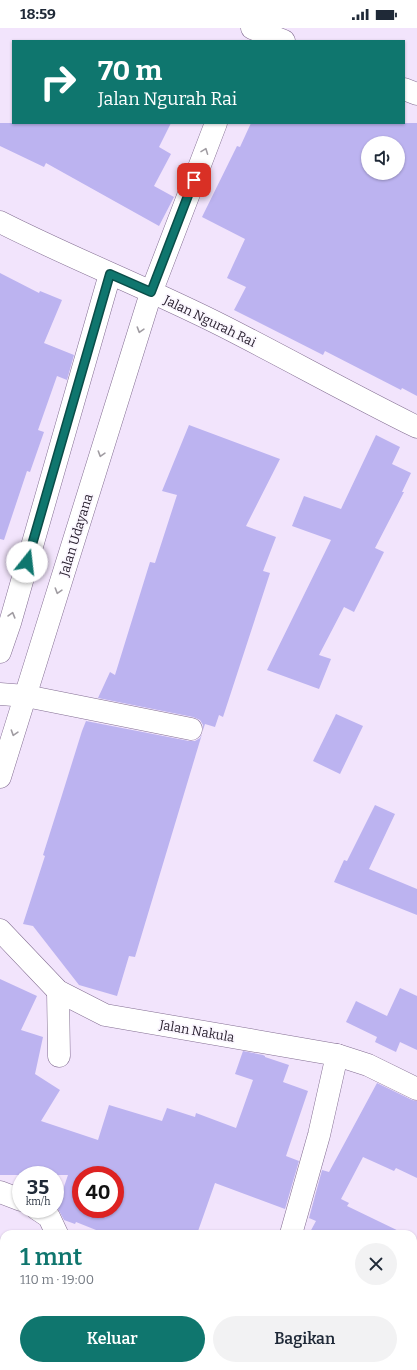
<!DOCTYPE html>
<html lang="id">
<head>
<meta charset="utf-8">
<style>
  body { margin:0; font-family:Bitter,serif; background:#f2f2f3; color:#1f2937; height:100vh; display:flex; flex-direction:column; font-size:15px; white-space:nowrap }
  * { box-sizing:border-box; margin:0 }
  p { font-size:13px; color:#747a83 }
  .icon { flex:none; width:22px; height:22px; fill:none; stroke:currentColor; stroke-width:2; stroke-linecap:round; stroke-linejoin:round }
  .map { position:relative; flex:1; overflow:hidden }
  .details { position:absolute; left:0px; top:1202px; width:417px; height:140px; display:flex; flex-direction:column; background:#fff; border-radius:12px 12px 0 0; box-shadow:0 1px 3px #0004 }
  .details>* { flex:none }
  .hud { position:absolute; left:12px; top:12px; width:393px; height:84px; border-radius:0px; box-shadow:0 1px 3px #0004; background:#0f766e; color:#fff; overflow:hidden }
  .buttons { position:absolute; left:361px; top:108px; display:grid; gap:8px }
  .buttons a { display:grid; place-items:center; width:44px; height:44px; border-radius:50%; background:#fff; box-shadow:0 1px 3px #0004; font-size:20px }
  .speed { position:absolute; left:12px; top:1138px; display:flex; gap:8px; font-size:20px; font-weight:700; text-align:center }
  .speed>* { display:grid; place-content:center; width:52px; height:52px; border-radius:50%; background:#fff; box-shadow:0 1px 3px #0004; line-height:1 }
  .speed small { font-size:10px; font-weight:400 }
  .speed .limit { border:6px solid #d22; background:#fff; color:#111 }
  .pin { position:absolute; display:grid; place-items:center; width:34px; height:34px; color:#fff; margin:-17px; border-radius:8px; box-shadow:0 2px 6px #0006 }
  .me { position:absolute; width:44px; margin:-22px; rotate:16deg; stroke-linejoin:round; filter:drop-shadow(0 0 3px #0008) }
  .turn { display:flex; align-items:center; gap:14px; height:84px; padding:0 20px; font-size:18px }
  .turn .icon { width:52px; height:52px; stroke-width:2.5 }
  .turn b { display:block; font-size:28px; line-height:34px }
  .round { display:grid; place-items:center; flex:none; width:42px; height:42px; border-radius:21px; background:#f2f2f3 }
  .headline { display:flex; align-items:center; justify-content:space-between; height:68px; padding:0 20px }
  h1 { font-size:24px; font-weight:600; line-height:30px; color:#0f766e }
  .primary-button { display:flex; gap:8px; margin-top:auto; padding:8px 20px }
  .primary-button a { flex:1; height:46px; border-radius:24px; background:#0f766e; color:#fff; font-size:16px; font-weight:600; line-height:46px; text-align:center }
  .primary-button a+a { background:#f2f2f3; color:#1f2937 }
  .status { display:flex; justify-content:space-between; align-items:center; height:28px; padding:0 20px; background:#fff; direction:ltr }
  .status svg { height:11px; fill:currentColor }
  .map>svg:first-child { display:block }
  .building { fill:#bcb3f0; fill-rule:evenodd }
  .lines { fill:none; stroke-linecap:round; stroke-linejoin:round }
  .street-casing { stroke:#836e92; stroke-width:23 }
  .secondary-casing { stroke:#836e92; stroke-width:23 }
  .highway-casing { stroke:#836e92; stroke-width:23 }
  .street { stroke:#fff; stroke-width:22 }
  .secondary { stroke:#fff; stroke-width:22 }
  .highway { stroke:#fff; stroke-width:22 }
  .oneway { stroke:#a09ca2 }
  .route-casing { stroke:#0a4d48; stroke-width:10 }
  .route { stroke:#0f766e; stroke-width:7 }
  .labels { text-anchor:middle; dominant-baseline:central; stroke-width:3.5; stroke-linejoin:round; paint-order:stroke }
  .street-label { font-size:13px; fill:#2b2231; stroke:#faf6fe }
</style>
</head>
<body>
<div class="status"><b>18:59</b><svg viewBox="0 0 49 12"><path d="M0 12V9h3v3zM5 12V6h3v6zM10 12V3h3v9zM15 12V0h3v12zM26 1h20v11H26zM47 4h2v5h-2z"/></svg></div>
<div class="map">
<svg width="417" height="1342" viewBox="0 0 417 1342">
  <rect width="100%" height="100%" fill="#f2e4fc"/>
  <g class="building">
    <polygon points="0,95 171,95 159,119 171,126 154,158 174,169 159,198 46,135 44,139 0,118"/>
    <path d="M251,95H417V368L402,360L401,362L325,323L323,327L234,282L246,259L227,250L245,211L202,189L237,118L240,119ZM368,115H398V145H368Z"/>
    <polygon points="0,245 39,265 40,263 62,272 44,315 74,327 67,352 57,348 38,402 44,404 30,444 27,443 4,512 0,511"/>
    <polygon points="189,397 280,431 246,498 276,509 263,543 270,545 223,689 219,687 215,699 205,696 203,702 203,697 200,692 193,689 98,670 110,644 115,647 150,534 155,535 177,467 162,463"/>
    <polygon points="376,407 400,419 392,436 411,445 402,464 404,464 375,520 384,524 354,584 344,579 319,627 331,631 319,661 267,642 331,512 292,498 304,468 341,481"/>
    <polygon points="336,686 363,698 340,746 313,733"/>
    <polygon points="86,693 189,713 195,713 200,710 202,706 135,929 129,928 117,968 79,957 33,898 23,896 45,828 43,827 62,767 82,703"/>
    <polygon points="375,777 395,786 369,841 417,861 417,887 334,854 344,832 347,833"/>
    <path d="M0,951L37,968L21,1002L43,1009L35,1046L60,1062L41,1093L98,1112L109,1077L162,1093L167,1080L195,1089L196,1085L236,1100L253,1052L235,1046L243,1023L263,1027L265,1028V1029L289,1037L283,1054L308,1063L286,1128L299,1133L285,1181L215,1155L197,1206H106L76,1194L75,1196L64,1192L57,1179L68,1147H0ZM81,1147H115V1181H81Z"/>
    <polygon points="400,960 417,968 417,1022 400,1014 396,1024 375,1014 377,1009 346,994 356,973 387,988"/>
    <polygon points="377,1055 412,1072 417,1073 417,1150 396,1140 394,1143 363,1129 341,1171 349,1175 347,1178 405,1206 309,1206 316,1193 309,1190 322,1142 329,1144"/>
  </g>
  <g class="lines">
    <g class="street-casing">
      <g id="street">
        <polyline points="252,0 284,13"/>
        <polyline points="404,61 417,66"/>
        <polyline points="151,265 216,95"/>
        <polyline points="0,666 26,668 191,701"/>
        <polyline points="0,902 58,963 105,987 337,1027 368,1037 417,1061"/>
        <polyline points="58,963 59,1028"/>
        <polyline points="0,1164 21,1172"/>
        <polyline points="37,1181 49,1189 57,1206"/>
        <polyline points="291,1206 319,1107 337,1027"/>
        <polyline points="413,1266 417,1268"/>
        <polyline points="14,1342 16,1338"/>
        <polyline points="384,1342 385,1338"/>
      </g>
    </g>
    <g class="secondary-casing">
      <g id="secondary">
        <polyline points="0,624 10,595 110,246"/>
        <polyline points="0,749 151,265"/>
      </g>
    </g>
    <g class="highway-casing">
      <path id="highway" d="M0,194C73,231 150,261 223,298C288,331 352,367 417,399"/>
    </g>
    <use href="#street" class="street"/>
    <use href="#secondary" class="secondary"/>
    <use href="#highway" class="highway"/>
  </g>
  <defs><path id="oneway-chevron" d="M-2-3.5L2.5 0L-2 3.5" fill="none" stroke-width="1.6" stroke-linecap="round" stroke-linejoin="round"/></defs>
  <g class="oneway">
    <use href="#oneway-chevron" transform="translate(205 123) rotate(-69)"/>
    <use href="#oneway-chevron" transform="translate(140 302) rotate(107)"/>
    <use href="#oneway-chevron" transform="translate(101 426) rotate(107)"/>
    <use href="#oneway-chevron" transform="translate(58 563) rotate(107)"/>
    <use href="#oneway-chevron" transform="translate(12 587) rotate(-74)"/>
    <use href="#oneway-chevron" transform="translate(14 705) rotate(108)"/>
  </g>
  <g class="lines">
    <g class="route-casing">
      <polyline id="route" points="27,534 110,246 151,264 194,152"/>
    </g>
    <use href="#route" class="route"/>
  </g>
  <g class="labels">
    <g class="street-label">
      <text transform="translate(210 293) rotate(26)">Jalan Ngurah Rai</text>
      <text transform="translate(76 507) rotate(-73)">Jalan Udayana</text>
      <text transform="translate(197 1003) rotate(10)">Jalan Nakula</text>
    </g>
  </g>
</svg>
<div class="buttons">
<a><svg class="icon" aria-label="sound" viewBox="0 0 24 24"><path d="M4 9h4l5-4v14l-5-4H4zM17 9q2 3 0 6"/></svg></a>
</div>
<div class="speed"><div>35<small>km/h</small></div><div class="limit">40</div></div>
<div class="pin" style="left:194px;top:152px;background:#d93025"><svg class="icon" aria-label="arrive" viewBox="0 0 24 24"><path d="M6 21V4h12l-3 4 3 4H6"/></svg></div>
<svg class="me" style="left:27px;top:534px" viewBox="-20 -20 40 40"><circle r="19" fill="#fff"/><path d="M0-13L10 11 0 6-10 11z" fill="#0f766e"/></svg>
<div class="hud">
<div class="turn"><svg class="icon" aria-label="right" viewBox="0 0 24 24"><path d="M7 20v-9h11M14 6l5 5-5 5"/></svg><div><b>70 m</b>Jalan Ngurah Rai</div></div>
</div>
<section class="details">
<div class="headline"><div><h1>1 mnt</h1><p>110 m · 19:00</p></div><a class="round"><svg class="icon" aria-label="close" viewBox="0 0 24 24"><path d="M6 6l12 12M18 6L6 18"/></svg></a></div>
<div class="primary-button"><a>Keluar</a><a>Bagikan</a></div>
</section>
</div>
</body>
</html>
